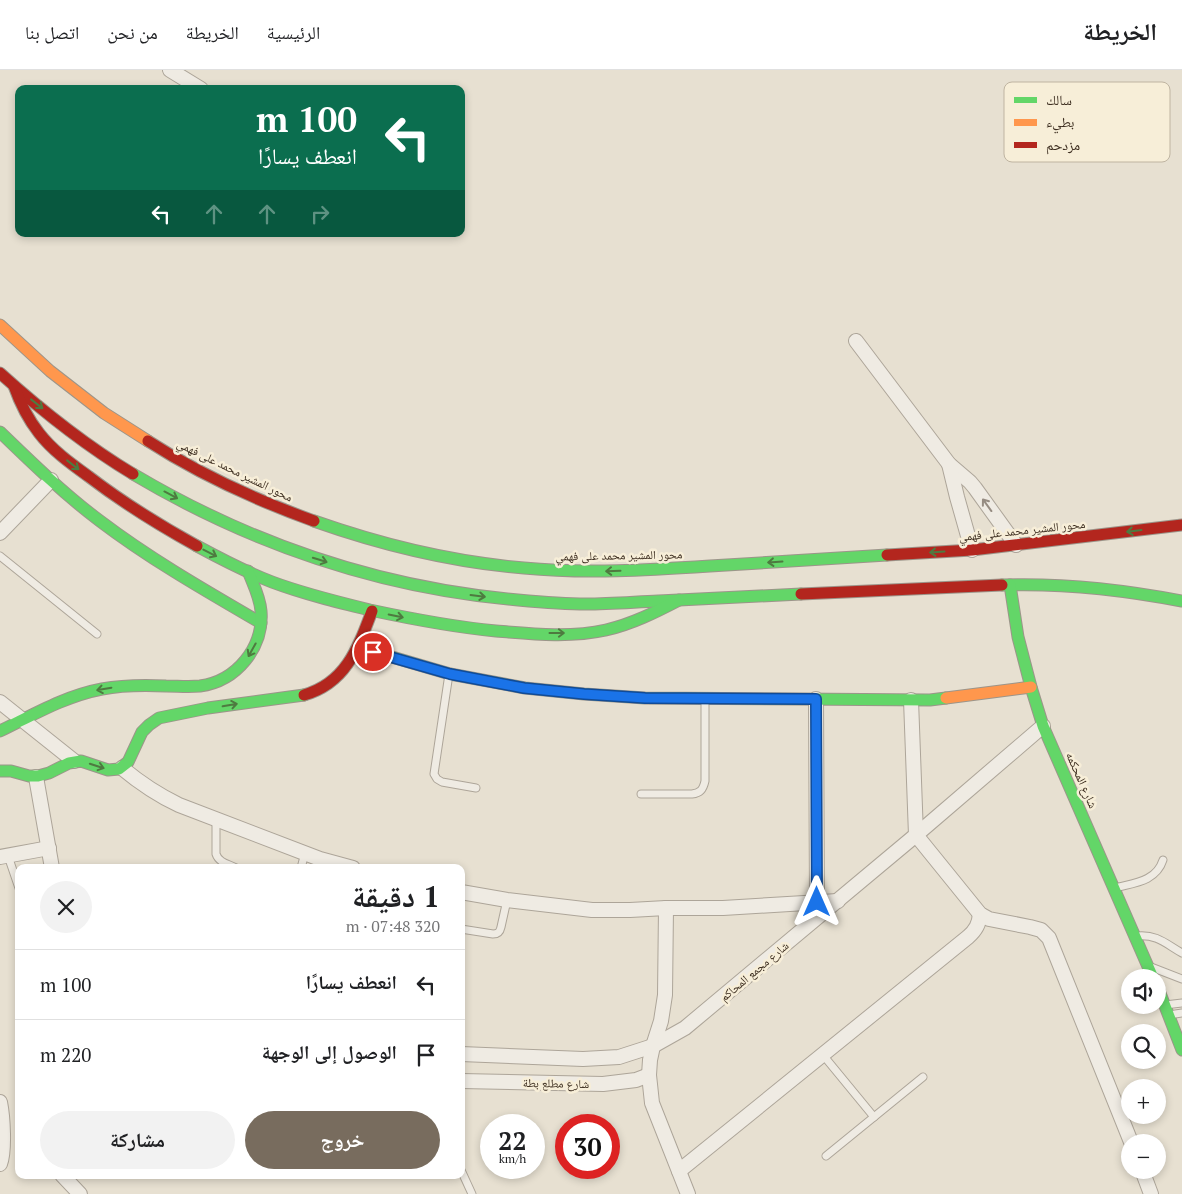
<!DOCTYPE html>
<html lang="ar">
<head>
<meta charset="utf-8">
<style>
  body { margin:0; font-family:"PT Serif","Noto Naskh Arabic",serif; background:#f2f2f2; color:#202124; direction:rtl; height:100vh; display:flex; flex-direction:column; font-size:19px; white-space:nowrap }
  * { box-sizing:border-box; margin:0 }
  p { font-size:16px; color:#757577 }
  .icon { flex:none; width:28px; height:28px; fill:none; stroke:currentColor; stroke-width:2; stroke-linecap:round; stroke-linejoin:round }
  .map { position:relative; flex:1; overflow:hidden; direction:ltr }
  .panel { position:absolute; left:15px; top:794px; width:450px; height:315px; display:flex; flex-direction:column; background:#fff; border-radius:10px; box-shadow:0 2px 8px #0003; direction:rtl }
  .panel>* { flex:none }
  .banner { position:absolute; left:15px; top:15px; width:450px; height:152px; border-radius:10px; box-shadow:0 2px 8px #0003; direction:rtl; background:#0b6e4f; color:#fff; overflow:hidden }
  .tools { position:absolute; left:1121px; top:899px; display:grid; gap:10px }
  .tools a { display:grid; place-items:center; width:45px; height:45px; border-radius:50%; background:#fff; box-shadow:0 2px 8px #0003; font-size:25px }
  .speed { position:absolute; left:480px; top:1044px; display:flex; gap:10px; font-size:25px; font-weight:700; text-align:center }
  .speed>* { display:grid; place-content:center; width:65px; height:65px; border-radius:50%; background:#fff; box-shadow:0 2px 8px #0003; line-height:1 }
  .speed small { font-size:12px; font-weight:400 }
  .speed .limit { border:8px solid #d22; background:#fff; color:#111 }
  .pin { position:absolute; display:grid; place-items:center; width:42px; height:42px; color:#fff; margin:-21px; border:2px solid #fff; border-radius:50%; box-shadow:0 1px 5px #0007 }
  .me { position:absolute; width:55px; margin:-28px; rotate:0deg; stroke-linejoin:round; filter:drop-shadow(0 0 4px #0008) }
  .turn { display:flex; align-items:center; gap:18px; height:105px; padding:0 25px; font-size:22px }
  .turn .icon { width:65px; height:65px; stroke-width:2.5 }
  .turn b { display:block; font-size:35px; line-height:42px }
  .lanes { display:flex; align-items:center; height:48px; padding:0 25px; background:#0003; justify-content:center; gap:25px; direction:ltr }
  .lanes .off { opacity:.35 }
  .round { display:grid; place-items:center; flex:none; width:52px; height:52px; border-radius:26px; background:#f2f2f2 }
  .overview { display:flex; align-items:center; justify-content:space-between; height:85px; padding:0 25px }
  h1 { font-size:30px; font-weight:700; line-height:38px }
  .action { display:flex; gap:10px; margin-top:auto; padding:10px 25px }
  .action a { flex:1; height:58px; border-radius:30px; background:#786c5e; color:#fff; font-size:20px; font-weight:700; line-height:58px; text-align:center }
  .action a+a { background:#f2f2f2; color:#202124 }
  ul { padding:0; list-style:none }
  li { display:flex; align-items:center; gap:15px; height:70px; padding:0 25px; border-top:1px solid #e0e0e0 }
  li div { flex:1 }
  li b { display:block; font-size:19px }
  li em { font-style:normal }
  header { display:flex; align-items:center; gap:30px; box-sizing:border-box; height:70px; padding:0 25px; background:#fff; border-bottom:1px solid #e0e0e0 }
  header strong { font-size:24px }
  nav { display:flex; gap:28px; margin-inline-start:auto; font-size:18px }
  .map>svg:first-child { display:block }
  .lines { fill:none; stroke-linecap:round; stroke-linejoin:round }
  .lane-casing { stroke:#ada599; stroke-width:9 }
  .street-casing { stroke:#ada599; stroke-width:16 }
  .fast-casing { stroke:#9c958a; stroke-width:13 }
  .slow-casing { stroke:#9c958a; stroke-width:13 }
  .jam-casing { stroke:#9c958a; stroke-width:13 }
  .lane { stroke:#efebe3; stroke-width:7 }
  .street { stroke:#efebe3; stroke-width:14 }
  .fast { stroke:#63d668; stroke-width:11 }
  .slow { stroke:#ff974d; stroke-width:11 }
  .jam { stroke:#b3261e; stroke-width:11 }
  .oneway { stroke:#4e7a40 }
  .oneway2 { stroke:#968c82 }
  .route-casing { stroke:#114b97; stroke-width:12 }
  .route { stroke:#1a73e8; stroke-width:9 }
  .labels { text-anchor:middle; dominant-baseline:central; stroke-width:5; stroke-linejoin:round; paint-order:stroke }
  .street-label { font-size:12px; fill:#3d2e20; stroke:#f7eed8 }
  .key { fill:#f7eed8; stroke:#bfb4a1; stroke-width:1 }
  .key-label { font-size:14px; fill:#3d2e20 }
</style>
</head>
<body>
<header>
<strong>الخريطة</strong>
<nav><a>الرئيسية</a><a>الخريطة</a><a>من نحن</a><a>اتصل بنا</a></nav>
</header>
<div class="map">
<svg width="1182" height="1124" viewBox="0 0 1182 1124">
  <rect width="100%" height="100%" fill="#e7e0d1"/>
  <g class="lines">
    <g class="lane-casing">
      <g id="lane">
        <polyline points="0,486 97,564"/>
        <polyline points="449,604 434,704 437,709 442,712 476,718"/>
        <path d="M641,724H692C700,723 703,720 705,711V630"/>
        <path d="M216,749V784C219,793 229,794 236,798"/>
        <polyline points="8,786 19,818"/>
        <polyline points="301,798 305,783"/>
        <path d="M1115,818C1133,813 1156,812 1163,790"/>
        <path d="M461,859L493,864C498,864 500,862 501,857L507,830"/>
        <path d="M1137,866C1157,864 1166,874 1182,883"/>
        <polyline points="1151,897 1182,909"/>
        <polyline points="1165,935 1182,933"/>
        <polyline points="1169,945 1182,943"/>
        <polyline points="823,985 874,1047"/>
        <polyline points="826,1086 923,1007"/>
        <polyline points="461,1100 472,1124"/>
      </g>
    </g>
    <g class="street-casing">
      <g id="street">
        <polyline points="170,0 201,19"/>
        <polyline points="856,271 949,394 970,412 975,418 1016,475"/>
        <polyline points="949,394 957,427 972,480"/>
        <polyline points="0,463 51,410"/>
        <polyline points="816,629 817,832"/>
        <polyline points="911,630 916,765 980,844 989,849 1030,857 1041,860 1049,868 1131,1072"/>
        <polyline points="0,632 74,691"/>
        <path d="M122,698C140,713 158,725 179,735L320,789L353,798"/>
        <polyline points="36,707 52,798"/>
        <polyline points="0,787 49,778"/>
        <polyline points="461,822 507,830 592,840 630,840 666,838 723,838 838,831"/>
        <polyline points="666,838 665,925 661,951 653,976 650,990 649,1005 652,1033 688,1124"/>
        <polyline points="461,984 583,989 619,987 653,976 685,958 916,765 1043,656"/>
        <polyline points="461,1011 603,1014 636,1010 649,1005"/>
        <path d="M0,1032C3,1047 5,1081 0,1094"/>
        <polyline points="1142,1100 1151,1124"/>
        <path d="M679,1101L968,867C976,860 979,854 980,844"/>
        <polyline points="62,1105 80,1124"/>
      </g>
    </g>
    <g class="fast-casing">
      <g id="fast">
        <path d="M0,362C32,393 64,424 100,451C150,489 206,521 261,553"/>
        <path d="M133,404C251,474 381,518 518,530C540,532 563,534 586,534C610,534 634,532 658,531C706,529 754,526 801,524"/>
        <path d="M314,451C382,475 452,492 524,498C586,504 648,500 710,496C769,492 828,489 887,485"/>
        <path d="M197,476C221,489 246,502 272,512C304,524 337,532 370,540C412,549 454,557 496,561C532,564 570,568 606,560C632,554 656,542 679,530"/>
        <path d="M1002,515C1060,513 1125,520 1182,531"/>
        <polyline points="1010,515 1018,567 1031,617 1043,656 1153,908"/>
        <polyline points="358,577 450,604 525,618 584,624 645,628 930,630 946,628"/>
        <path d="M0,661C33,645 65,626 102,619C123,615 145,615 166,616C177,616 189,617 200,616C237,611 264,577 261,541C260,527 253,514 248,501"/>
        <polyline points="0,701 11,701 29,706 38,706 49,703 69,693 81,691 108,700 119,699 128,692 142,662 149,655 159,648 208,638 304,625"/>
        <polyline points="1158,918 1182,980"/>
      </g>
    </g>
    <g class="slow-casing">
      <g id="slow">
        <polyline points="0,255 50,301 104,343 148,371"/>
        <polyline points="946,628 1031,617"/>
      </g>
    </g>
    <g class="jam-casing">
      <g id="jam">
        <path d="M0,303C41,340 85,375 133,404"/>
        <path d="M14,316C20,333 28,349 39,363C52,380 70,393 88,406C122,432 159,455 197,476"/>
        <path d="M148,371C199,404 256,430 314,451"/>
        <polyline points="887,485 972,480 1182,455"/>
        <polyline points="801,524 1002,515"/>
        <path d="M304,625C346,613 358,578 372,541"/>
      </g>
    </g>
    <use href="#lane" class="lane"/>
    <use href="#street" class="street"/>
    <use href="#fast" class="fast"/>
    <use href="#slow" class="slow"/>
    <use href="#jam" class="jam"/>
  </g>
  <defs><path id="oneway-shaft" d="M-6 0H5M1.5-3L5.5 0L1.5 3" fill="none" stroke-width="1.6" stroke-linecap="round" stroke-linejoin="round" transform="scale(1.25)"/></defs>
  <g class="oneway">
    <use href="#oneway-shaft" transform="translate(37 334) rotate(38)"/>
    <use href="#oneway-shaft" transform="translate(73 395) rotate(38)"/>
    <use href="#oneway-shaft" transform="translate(171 425) rotate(28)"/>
    <use href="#oneway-shaft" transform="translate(1134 461) rotate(173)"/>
    <use href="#oneway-shaft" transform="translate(937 482) rotate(176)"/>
    <use href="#oneway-shaft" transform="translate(210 483) rotate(27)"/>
    <use href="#oneway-shaft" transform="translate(320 490) rotate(17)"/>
    <use href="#oneway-shaft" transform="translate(775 492) rotate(176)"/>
    <use href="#oneway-shaft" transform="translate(613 501) rotate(178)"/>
    <use href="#oneway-shaft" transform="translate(478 526) rotate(7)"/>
    <use href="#oneway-shaft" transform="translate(396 546) rotate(12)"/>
    <use href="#oneway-shaft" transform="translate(557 563)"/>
    <use href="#oneway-shaft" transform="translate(252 580) rotate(119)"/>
    <use href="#oneway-shaft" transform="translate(104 619) rotate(170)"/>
    <use href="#oneway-shaft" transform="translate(230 635) rotate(-10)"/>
    <use href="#oneway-shaft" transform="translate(97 696) rotate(18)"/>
  </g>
  <use class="oneway2" href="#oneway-shaft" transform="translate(987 435) rotate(-126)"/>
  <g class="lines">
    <g class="route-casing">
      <polyline id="route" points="373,582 450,604 524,618 584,624 645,628 816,629 817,832"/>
    </g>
    <use href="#route" class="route"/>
  </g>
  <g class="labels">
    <g class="street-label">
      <text transform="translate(235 400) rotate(26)">محور المشير محمد على فهمي</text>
      <text transform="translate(1022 460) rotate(-6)">محور المشير محمد على فهمي</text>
      <text transform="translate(619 485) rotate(-1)">محور المشير محمد على فهمي</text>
      <text transform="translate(1082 710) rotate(66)">شارع المحكمه</text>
      <text transform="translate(754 901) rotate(-40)">شارع مجمع المحاكم</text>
      <text transform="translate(556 1013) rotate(1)">شارع مطلع بطة</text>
    </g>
  </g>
  <rect x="1004" y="12" width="166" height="80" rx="8" class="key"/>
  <rect x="1014" y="27" width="23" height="6" fill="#63d668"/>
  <rect x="1014" y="49" width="23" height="7" fill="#ff974d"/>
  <rect x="1014" y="72" width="23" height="6" fill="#b3261e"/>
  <g class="key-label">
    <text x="1046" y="35">سالك</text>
    <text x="1046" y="57">بطيء</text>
    <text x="1046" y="80">مزدحم</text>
  </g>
</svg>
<div class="tools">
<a><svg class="icon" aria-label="sound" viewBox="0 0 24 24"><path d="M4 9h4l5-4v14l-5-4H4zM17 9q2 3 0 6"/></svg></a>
<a><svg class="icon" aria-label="search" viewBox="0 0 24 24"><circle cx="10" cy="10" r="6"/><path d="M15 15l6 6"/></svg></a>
<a>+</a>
<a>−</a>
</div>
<div class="speed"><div>22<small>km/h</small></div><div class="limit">30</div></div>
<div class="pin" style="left:373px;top:582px;background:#d93025"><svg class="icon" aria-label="arrive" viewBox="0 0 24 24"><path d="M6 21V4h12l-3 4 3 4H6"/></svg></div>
<svg class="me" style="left:817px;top:832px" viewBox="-20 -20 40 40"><path d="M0-17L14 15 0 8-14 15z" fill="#1a73e8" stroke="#fff" stroke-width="4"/></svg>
<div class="banner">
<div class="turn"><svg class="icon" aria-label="left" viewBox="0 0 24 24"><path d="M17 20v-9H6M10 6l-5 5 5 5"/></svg><div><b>100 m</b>انعطف يسارًا</div></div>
<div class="lanes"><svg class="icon" aria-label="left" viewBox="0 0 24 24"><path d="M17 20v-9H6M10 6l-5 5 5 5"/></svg><svg class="icon off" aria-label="ahead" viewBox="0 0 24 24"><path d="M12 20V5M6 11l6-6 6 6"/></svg><svg class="icon off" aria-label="ahead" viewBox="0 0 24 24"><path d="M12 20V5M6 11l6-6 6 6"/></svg><svg class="icon off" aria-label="right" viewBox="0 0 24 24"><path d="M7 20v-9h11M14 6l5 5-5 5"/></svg></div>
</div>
<section class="panel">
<div class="overview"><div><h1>1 دقيقة</h1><p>320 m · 07:48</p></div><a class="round"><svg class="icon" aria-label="close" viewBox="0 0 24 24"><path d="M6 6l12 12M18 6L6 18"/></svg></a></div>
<ul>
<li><svg class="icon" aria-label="left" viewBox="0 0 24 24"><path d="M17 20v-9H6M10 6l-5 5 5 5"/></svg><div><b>انعطف يسارًا</b></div><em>100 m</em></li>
<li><svg class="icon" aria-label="arrive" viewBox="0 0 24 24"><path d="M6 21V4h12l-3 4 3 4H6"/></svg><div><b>الوصول إلى الوجهة</b></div><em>220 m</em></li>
</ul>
<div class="action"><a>خروج</a><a>مشاركة</a></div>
</section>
</div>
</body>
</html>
